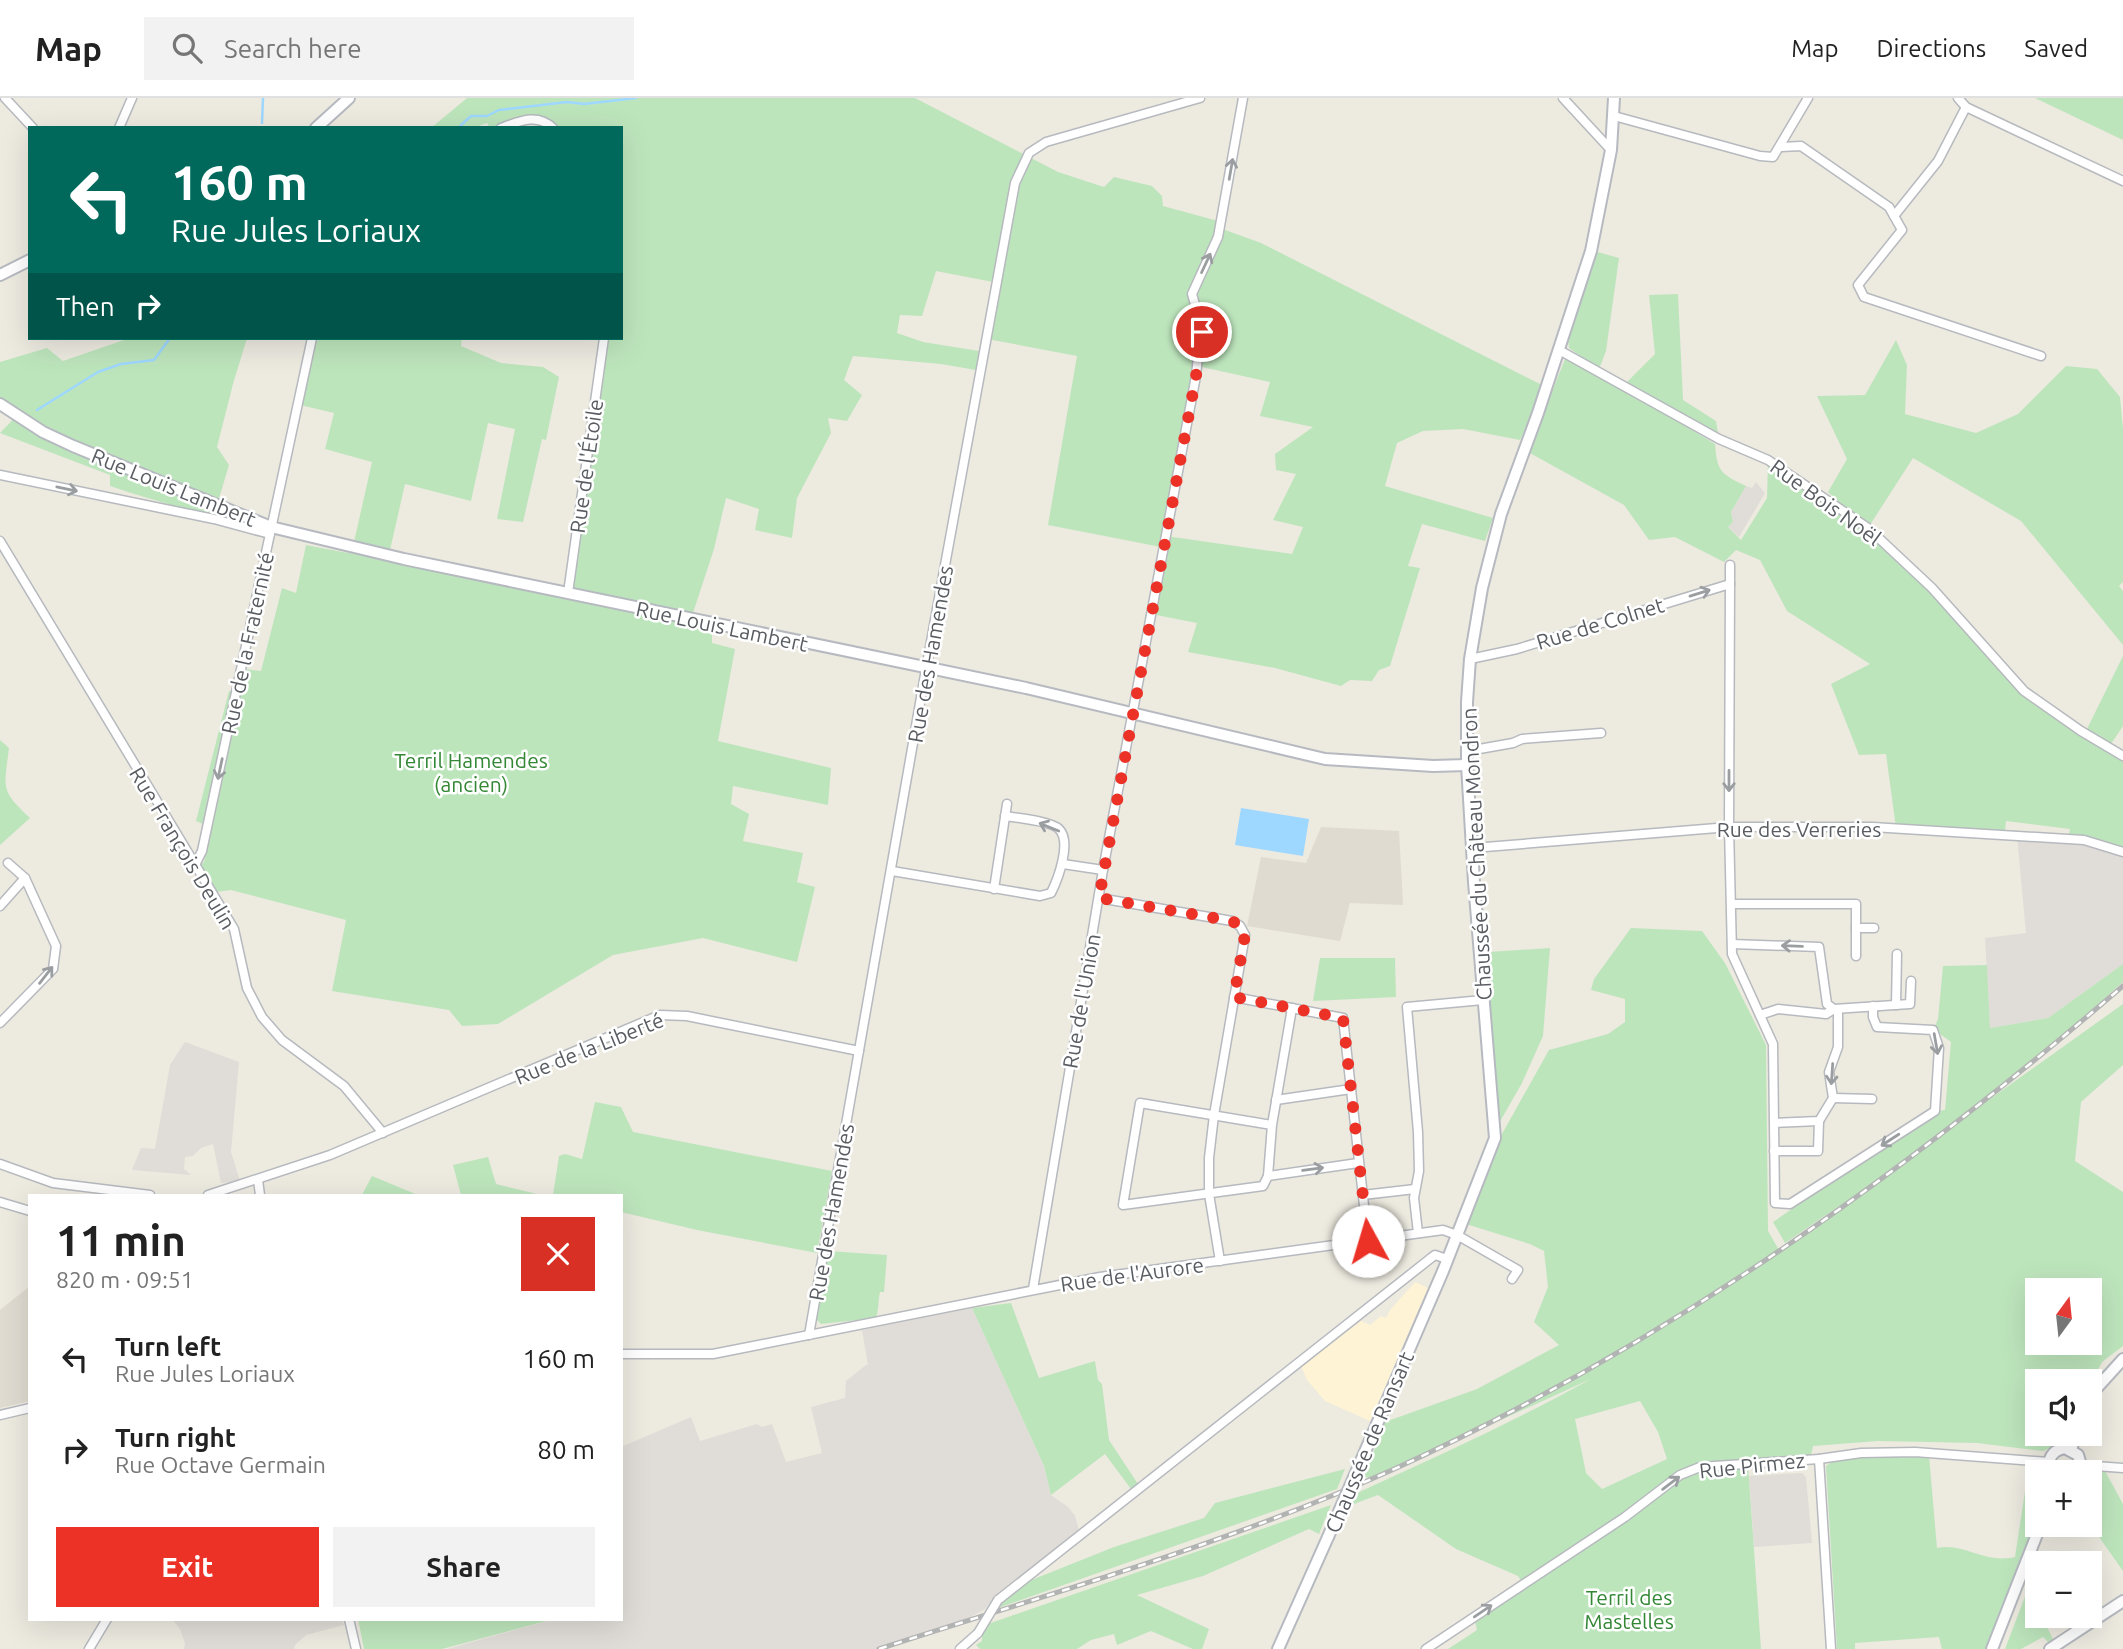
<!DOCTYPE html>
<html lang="en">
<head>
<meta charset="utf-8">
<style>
  body { margin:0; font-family:Ubuntu,sans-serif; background:#f2f2f2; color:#222; height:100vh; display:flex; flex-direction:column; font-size:26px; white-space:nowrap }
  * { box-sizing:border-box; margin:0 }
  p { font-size:23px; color:#767676 }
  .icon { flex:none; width:38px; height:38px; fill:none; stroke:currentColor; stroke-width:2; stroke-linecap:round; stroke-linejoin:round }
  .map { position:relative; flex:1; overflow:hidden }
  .side { position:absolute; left:28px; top:1096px; width:595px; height:427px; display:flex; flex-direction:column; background:#fff; border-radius:0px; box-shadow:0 7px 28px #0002 }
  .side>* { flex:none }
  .banner { position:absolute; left:28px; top:28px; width:595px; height:214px; border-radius:0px; box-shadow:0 7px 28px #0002; background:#00695c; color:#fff; overflow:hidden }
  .needle { width:46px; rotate:15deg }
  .tools { position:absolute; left:2025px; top:1180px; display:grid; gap:14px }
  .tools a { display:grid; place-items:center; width:77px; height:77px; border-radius:0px; background:#fff; box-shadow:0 7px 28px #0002; font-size:35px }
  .pin { position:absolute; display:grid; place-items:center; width:60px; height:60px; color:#fff; margin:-30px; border:4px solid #fff; border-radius:50%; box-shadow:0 2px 7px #0007 }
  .me { position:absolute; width:77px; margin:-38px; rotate:354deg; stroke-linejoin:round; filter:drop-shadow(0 0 5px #0008) }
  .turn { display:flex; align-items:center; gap:24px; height:147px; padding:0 28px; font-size:32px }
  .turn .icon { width:91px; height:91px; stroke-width:2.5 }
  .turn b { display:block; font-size:49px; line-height:60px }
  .then { display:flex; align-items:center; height:66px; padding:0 28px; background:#0003; gap:14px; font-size:26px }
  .round { display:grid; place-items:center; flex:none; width:74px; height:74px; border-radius:0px; background:#f2f2f2 }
  .summary { display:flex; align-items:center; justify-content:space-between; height:119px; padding:0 28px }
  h1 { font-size:42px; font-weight:600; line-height:52px }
  .cta { display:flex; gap:14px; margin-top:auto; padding:14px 28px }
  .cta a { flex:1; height:80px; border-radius:0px; background:#ec3227; color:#fff; font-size:28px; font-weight:600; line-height:80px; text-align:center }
  .cta a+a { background:#f2f2f2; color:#222 }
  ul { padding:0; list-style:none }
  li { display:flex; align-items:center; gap:21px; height:91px; padding:0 28px }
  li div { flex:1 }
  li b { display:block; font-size:26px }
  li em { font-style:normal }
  header { display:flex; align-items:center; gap:42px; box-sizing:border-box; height:98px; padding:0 35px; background:#fff; border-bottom:2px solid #e0e0e0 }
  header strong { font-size:33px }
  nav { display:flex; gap:38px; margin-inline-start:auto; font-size:24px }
  .search { width:490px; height:63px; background:#f2f2f2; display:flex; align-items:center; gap:18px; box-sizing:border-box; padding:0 24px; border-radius:0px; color:#767676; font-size:26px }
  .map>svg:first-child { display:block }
  .commercial { fill:#fef3d4 }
  .industrial { fill:#e0ddd8 }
  .education { fill:#dfdbd1 }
  .green { fill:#bde5bc; fill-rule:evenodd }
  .water { fill:#9ed7ff }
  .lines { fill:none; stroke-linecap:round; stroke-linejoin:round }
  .stream { stroke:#9ed7ff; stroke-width:2.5 }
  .street-casing { stroke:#b6b9be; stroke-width:11 }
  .secondary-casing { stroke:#b6bac0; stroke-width:14 }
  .street { stroke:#fff; stroke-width:8 }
  .secondary { stroke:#fff; stroke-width:10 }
  .rail-casing { stroke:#b2b3b3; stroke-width:5 }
  .rail { stroke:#fff; stroke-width:2.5; stroke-dasharray:8; stroke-linecap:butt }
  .street-bridge-casing { stroke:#b6b9be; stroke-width:11; stroke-linecap:butt }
  .secondary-bridge-casing { stroke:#b6bac0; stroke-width:14; stroke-linecap:butt }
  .street-bridge { stroke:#fff; stroke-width:8 }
  .secondary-bridge { stroke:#fff; stroke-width:10 }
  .oneway { stroke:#9b9ea1 }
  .route { stroke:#ec3227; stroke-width:12; stroke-dasharray:0 21.6 }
  .labels { text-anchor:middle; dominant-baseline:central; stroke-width:5; stroke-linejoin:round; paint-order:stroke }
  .street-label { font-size:21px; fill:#595d62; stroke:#fff }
  .park-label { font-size:21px; fill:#338735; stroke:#fff }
</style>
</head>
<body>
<header>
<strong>Map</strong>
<div class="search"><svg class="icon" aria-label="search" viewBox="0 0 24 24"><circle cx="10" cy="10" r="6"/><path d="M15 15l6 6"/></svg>Search here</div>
<nav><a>Map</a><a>Directions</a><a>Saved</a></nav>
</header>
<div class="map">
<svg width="2123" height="1551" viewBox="0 0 2123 1551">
  <rect width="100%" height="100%" fill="#edeae0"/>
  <polygon class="commercial" points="1415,1184 1428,1190 1370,1323 1325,1303 1307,1282 1301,1268 1361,1223 1370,1227 1381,1218 1386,1220 1390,1212"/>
  <g class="industrial">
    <polygon points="1756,384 1765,395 1739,439 1728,429 1733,424 1731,414 1746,388 1752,390"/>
    <polygon points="2017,738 2084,742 2123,754 2123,866 2048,920 1990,930 1985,840 2026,835"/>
    <polygon points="185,944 239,964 231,1054 240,1083 221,1085 213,1046 201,1050 193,1058 185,1059 184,1071 191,1077 132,1072 141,1050 155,1051 170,967"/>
    <polygon points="972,1210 1044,1368 1051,1397 1068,1409 1075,1418 1079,1432 996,1497 985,1511 958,1526 880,1551 447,1551 555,1521 621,1521 621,1349 691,1319 700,1343 757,1326 762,1329 772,1326 786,1364 822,1355 811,1309 845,1300 846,1283 866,1267 868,1267 862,1232"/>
    <polygon points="1802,1375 1806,1379 1812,1445 1754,1449 1749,1378"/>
    <polygon points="172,1521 342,1521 344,1527 306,1537 295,1547 294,1551 184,1551 185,1545 180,1531"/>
  </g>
  <g class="education">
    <polygon points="1321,729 1399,733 1403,807 1350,805 1340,843 1247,828 1261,759 1306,765"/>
    <polygon points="30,1188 30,1303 0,1310 0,1212"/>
  </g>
  <g class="green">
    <polygon points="467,0 915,0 1058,74 1104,89 1114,79 1152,88 1162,98 1163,108 1218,123 1217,129 1261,145 1546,289 1520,342 1463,331 1423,333 1397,345 1385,388 1493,420 1485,443 1422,426 1408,468 1420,470 1390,568 1379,572 1372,583 1350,582 1341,588 1275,570 1188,554 1197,525 1151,516 1166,438 1292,456 1303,429 1273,422 1296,376 1276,372 1275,356 1313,329 1260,318 1270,284 1202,269 1200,252 1161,449 1048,427 1077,258 987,241 998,170 993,184 936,173 922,218 900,217 897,235 923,244 979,253 976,272 941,266 853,258 844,282 862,297 847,323 828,320 831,335 797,400 792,440 755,432 759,411 726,400 714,451 691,521 712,529 712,545 735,551 718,643 831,670 828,707 733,688 731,706 749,716 743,743 803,755 797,784 815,789 797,864 703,840 613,857 498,926 462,928 449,912 332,893 346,822 231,792 216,794 198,768 204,764 213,719 208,719 203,726 196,723 229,593 240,595 245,571 261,573 282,490 296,495 306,447 348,455 354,453 578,500 572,486 570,460 600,240 621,240 621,30 553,30 542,20 526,17 494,30 490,30 487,25 473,30 431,30"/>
    <polygon points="2035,0 2123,0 2123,42"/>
    <polygon points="1594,153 1619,160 1606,253 1599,271 1569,250 1568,241"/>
    <polygon points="1678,196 1683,302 1716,323 1719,341 1625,286 1655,256 1649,197"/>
    <path d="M130,240H247L233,286L217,349L229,367L217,407L220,412L266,436C214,417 161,406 110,388V377L0,335L20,314L0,300V264L47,250L63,263Z"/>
    <polygon points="315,240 462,240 461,248 501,265 543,269 559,279 546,342 542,341 523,424 497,421 515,331 488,325 471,403 405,386 390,452 354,444 372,364 325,351 334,315 300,307"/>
    <path d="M1896,242L1907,267L1905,316L1976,335L2018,316L2066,268L2097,271L2120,299L2123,331V484L2119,488L2123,493V547L2021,423L1913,360L1868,430L1936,494L2024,592L2085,635L2123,558V628L2109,649L2123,658V752L2077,736H2069L2070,731L2006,723L2005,733L1896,730L1886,656L1859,657L1831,586L1870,566L1787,513L1760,462L1736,452L1724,464L1675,439L1649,442L1624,407L1528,354L1567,256L1715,346C1717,374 1721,376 1746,388L1731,414L1733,424L1728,429L1741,442L1767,400L1768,362L1862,424L1828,394L1847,361L1817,298L1865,297Z"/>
    <path d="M0,642L9,650C4,691 0,692 30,720L0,747Z"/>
    <path d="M1631,830L1702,833L1725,865L1766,947L1768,1133L1779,1152L1842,1106L1785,1145L1773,1124L1935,1013L1945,1012L1951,944L1940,936L1936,937L1935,928L1938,921L1943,868L1987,867L1990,930L2048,920L2123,866V884L2039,959L1969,1016L2123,906V967L2081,1004L2075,1063L2123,1094V1248L2102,1264L2090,1287V1283H2037V1335H2067L2059,1346L2043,1353L1977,1345L1878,1343L1813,1348L1811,1357L1748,1367L1761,1551H1448L1477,1532L1475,1523L1524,1487L1518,1478L1456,1451L1378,1397L1351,1407L1357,1395C1436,1359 1515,1323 1591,1281L1373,1380L1364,1379L1385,1324L1477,1291L1559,1247L1534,1224L1548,1189L1544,1153L1530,1146L1466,1126L1502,1036L1549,952L1608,936L1625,924V901L1591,892L1594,881ZM2037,1192H2090V1244H2037ZM1640,1303L1658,1334L1667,1361L1602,1391L1586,1375L1575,1321Z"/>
    <polygon points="1550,850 1543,938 1522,985 1498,1027 1488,901 1489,854"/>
    <polygon points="1320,860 1395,860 1396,899 1313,903"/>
    <polygon points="595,1004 621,1009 633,1034 832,1073 817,1155 697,1132 621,1114 621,1097 553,1097 559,1058 565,1056 582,1061"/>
    <polygon points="488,1059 496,1086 541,1097 461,1097 453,1067"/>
    <polygon points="372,1078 413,1095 418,1097 362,1097"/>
    <path d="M828,1153L887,1157L884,1194H880C878,1203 879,1211 876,1220L821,1226L816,1221Z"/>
    <polygon points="1011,1205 1039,1280 1095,1263 1098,1282 1102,1286 1109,1342 1138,1386 1131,1391 1105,1356 1051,1397 1044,1368 972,1210"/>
    <path d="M1929,1357L1937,1450C1963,1444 1984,1466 2015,1459L2029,1367L2045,1371L2046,1374H2037V1425L2025,1448L1986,1551H1942L1939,1539L1855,1545V1551H1837L1826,1368L1840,1358Z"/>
    <polygon points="1345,1371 1337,1391 998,1510 1019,1487 1114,1449 1204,1420 1215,1405"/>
    <polygon points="2105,1373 2123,1406 2123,1473 2090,1426 2090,1376"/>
    <polygon points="1331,1407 1319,1436 1309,1431 1203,1478 1137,1497 1209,1531 1202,1551 1193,1551 1151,1533 1117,1547 1114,1536 1091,1542 1077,1551 980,1551 976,1547 982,1543 982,1538 988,1526"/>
    <polygon points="2037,1467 2037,1481 2031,1495 2037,1508 2037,1517 2041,1517 2054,1543 2050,1546 2043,1539 2021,1551 2005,1551"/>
    <polygon points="358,1521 554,1521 442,1551 364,1551"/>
  </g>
  <polygon class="water" points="1241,710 1309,721 1303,758 1235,747"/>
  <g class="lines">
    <g class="stream">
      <polyline points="262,25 263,0"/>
      <polyline points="458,30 471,18 487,18 499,12 567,4 584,6 636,0"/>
      <polyline points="37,312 98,274 121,266 154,262 170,240"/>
    </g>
    <g class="street-casing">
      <g id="street">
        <polyline points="5,0 33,30"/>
        <polyline points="1563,0 1611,52"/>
        <polyline points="1958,0 1966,9 2123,83"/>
        <polyline points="1614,18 1760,58 1773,59 1808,0"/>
        <polyline points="119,30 132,0"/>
        <path d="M501,30C520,23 537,15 553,30"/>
        <polyline points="1781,49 1801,48 1889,109 1902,132 1858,187 1864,199 2041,258"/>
        <polyline points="1894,118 1938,63 1966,9"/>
        <polyline points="1559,252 1719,341 1768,362 1868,430 1932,490 2024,593 2081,633 2123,658"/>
        <polyline points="0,377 214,421 270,436"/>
        <polyline points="0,443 234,831 247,890 262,919 282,942 344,988 383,1035"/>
        <polyline points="1730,467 1730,486"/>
        <polyline points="568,495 604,240"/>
        <polyline points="1470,561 1517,551 1730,486 1729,729 1732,856 1773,946 1775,1105 1790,1106 1935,1013 1939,950 1933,932 1877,929 1873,919 1873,908"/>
        <polyline points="1468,653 1513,645 1522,641 1601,635"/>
        <polyline points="1473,750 1729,729 1872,729 2084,742 2123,754"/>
        <polyline points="8,765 25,780"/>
        <polyline points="1063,766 1103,772"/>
        <polyline points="195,767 202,753 312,240"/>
        <path d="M892,773L1040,798L1051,795C1058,781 1072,744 1059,731C1051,723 1018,720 1005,718"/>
        <polyline points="994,791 1007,706"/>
        <polyline points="1099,800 1232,823 1240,828 1245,837 1214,1017 1209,1060 1209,1096 1220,1163"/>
        <polyline points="1732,806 1856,806 1856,858"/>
        <polyline points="0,808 25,780 56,848 53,871 0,925"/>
        <polyline points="1856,830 1874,830"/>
        <polyline points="1732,846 1819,849 1827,906 1838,914 1838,949 1829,974 1833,1000 1819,1023 1775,1025"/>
        <polyline points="1234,899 1343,920 1368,1143"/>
        <polyline points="1896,907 1897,856"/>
        <polyline points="1760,917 1778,911 1826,916 1834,911 1910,906 1911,883"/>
        <polyline points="1833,1000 1872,1001"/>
        <polyline points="1276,1002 1351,991"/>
        <polyline points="1272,1027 1140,1005 1123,1107 1263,1088 1268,1078 1272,1027 1292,910"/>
        <polyline points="1774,1053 1818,1053 1819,1023"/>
        <polyline points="0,1066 53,1085 150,1097"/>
        <polyline points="1268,1078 1358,1065"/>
        <polyline points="258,1082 260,1097"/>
        <polyline points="208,1097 330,1057 660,917 687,918 859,953"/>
        <polyline points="1363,1097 1415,1091"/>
        <polyline points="0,1104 30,1113"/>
        <polyline points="1418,1135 1414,1100 1419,1073 1418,1034 1407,909 1483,902"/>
        <polyline points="1033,1191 1103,772 1196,278 1201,227 1192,196 1218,139 1243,0"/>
        <polyline points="809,1237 926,571 1015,85 1029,55 1046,44 1200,0"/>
        <polyline points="621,1256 713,1256 1100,1179 1443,1132 1457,1137 1518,1172 1512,1181"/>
        <polyline points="0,1317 30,1310"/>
        <polyline points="1819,1361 1831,1551"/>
        <polyline points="2081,1367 2123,1370"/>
        <polyline points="998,1502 1431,1160 1435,1157 1447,1161"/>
        <polyline points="349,1521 356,1551"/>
        <polyline points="89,1551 107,1521"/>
        <polyline points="960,1551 978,1535"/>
        <polyline points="1426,1551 1625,1419 1680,1377 1700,1369 1819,1361 1861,1355 1915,1354 2048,1364"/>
      </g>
    </g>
    <g class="secondary-casing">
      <g id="secondary">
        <polyline points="316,30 349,0"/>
        <polyline points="0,177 30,162"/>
        <polyline points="0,306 43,334 73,348 271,429 404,461 1026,590 1325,661 1433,668 1467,667"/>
        <polyline points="2090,1306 2095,1292 2123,1261"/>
        <polyline points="1377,1326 1443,1173 1495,1040 1474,784 1467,667 1467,604 1470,561 1482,490 1501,416 1538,315 1591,153 1611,52 1614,0"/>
        <polyline points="2071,1351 2077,1335"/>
        <path d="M2051,1374C2046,1362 2052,1352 2065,1350L2078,1357L2081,1367L2079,1374"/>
        <polyline points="1278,1551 1328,1439"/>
        <polyline points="1992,1551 2041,1426"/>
        <polyline points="2050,1551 2123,1503"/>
      </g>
    </g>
    <use href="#street" class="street"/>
    <use href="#secondary" class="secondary"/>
    <g class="rail-casing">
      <path id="rail" d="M879,1551C1051,1495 1227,1446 1392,1372C1660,1250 1901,1079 2123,888"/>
    </g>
    <use href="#rail" class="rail"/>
    <g class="street-bridge-casing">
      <polyline id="street-bridge" points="978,1535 998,1502"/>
    </g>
    <g class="secondary-bridge-casing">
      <polyline id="secondary-bridge" points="1328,1439 1377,1326"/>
    </g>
    <use href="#street-bridge" class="street-bridge"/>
    <use href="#secondary-bridge" class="secondary-bridge"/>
  </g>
  <defs><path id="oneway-shaft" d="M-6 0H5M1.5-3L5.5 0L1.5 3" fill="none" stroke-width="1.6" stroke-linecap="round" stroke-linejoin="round" transform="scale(1.75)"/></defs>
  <g class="oneway">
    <use href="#oneway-shaft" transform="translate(1231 71) rotate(-80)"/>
    <use href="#oneway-shaft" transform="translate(1206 165) rotate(-65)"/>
    <use href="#oneway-shaft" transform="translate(67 391) rotate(12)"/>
    <use href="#oneway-shaft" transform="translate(1700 495) rotate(-17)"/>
    <use href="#oneway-shaft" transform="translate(220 671) rotate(102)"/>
    <use href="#oneway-shaft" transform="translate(1729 683) rotate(90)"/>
    <use href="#oneway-shaft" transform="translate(1049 729) rotate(-158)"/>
    <use href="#oneway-shaft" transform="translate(1792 848) rotate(-178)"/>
    <use href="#oneway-shaft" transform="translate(46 877) rotate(-52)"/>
    <use href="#oneway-shaft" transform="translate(1936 946) rotate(80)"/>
    <use href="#oneway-shaft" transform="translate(1832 976) rotate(94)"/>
    <use href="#oneway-shaft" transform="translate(1890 1042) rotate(147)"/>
    <use href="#oneway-shaft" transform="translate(1313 1071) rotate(-8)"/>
    <use href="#oneway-shaft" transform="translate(1671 1385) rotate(-37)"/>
    <use href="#oneway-shaft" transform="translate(1483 1513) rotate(-34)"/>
  </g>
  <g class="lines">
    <polyline class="route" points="1202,234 1196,278 1099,800 1232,823 1240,828 1245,837 1234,899 1343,920 1368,1143"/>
  </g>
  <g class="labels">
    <g class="street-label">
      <text transform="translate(586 368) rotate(-82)">Rue de l'Étoile</text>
      <text transform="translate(174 389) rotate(22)">Rue Louis Lambert</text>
      <text transform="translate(1826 404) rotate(36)">Rue Bois Noël</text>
      <text transform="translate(1600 525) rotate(-17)">Rue de Colnet</text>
      <text transform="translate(722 528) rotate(12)">Rue Louis Lambert</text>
      <text transform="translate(247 545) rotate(-78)">Rue de la Fraternité</text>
      <text transform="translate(930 556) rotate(-80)">Rue des Hamendes</text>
      <text x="1799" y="731">Rue des Verreries</text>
      <text transform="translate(183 750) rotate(59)">Rue François Deulin</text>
      <text transform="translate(1476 756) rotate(-93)">Chaussée du Château Mondron</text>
      <text transform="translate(1081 903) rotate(-80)">Rue de l'Union</text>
      <text transform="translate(589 950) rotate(-22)">Rue de la Liberté</text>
      <text transform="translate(831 1114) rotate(-80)">Rue des Hamendes</text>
      <text transform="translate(1132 1176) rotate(-8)">Rue de l'Aurore</text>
      <text transform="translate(1369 1344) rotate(-67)">Chaussée de Ransart</text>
      <text transform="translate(1752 1367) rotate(-6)">Rue Pirmez</text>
    </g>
    <g class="park-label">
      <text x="471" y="662">Terril Hamendes<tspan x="471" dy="24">(ancien)</tspan></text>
      <text x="1629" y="1499">Terril des<tspan x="1629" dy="24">Mastelles</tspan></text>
    </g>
  </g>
</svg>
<div class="tools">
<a><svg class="needle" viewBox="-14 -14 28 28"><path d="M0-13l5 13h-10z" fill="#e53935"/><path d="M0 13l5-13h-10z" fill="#767676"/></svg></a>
<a><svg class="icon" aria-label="sound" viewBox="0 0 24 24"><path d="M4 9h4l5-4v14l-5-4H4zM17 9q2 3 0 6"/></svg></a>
<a>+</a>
<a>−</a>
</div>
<div class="pin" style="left:1202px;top:234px;background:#d93025"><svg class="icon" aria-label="arrive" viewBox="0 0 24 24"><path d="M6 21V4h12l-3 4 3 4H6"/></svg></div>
<svg class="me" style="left:1368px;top:1143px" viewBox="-20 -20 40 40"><circle r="19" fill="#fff"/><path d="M0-13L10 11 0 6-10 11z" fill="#ec3227"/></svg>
<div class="banner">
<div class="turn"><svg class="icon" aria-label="left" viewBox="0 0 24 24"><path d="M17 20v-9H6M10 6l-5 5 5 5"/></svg><div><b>160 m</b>Rue Jules Loriaux</div></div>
<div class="then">Then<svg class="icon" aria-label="right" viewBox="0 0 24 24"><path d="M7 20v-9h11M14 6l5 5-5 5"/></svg></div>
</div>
<section class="side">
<div class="summary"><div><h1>11 min</h1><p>820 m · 09:51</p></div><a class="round" style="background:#d93025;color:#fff"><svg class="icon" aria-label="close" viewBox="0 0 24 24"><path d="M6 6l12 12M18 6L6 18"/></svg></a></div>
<ul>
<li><svg class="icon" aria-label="left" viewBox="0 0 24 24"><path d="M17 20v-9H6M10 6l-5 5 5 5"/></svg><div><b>Turn left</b><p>Rue Jules Loriaux</p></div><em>160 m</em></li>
<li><svg class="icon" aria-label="right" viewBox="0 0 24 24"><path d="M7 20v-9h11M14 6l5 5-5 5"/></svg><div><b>Turn right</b><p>Rue Octave Germain</p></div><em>80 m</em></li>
</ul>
<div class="cta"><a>Exit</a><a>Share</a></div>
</section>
</div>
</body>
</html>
